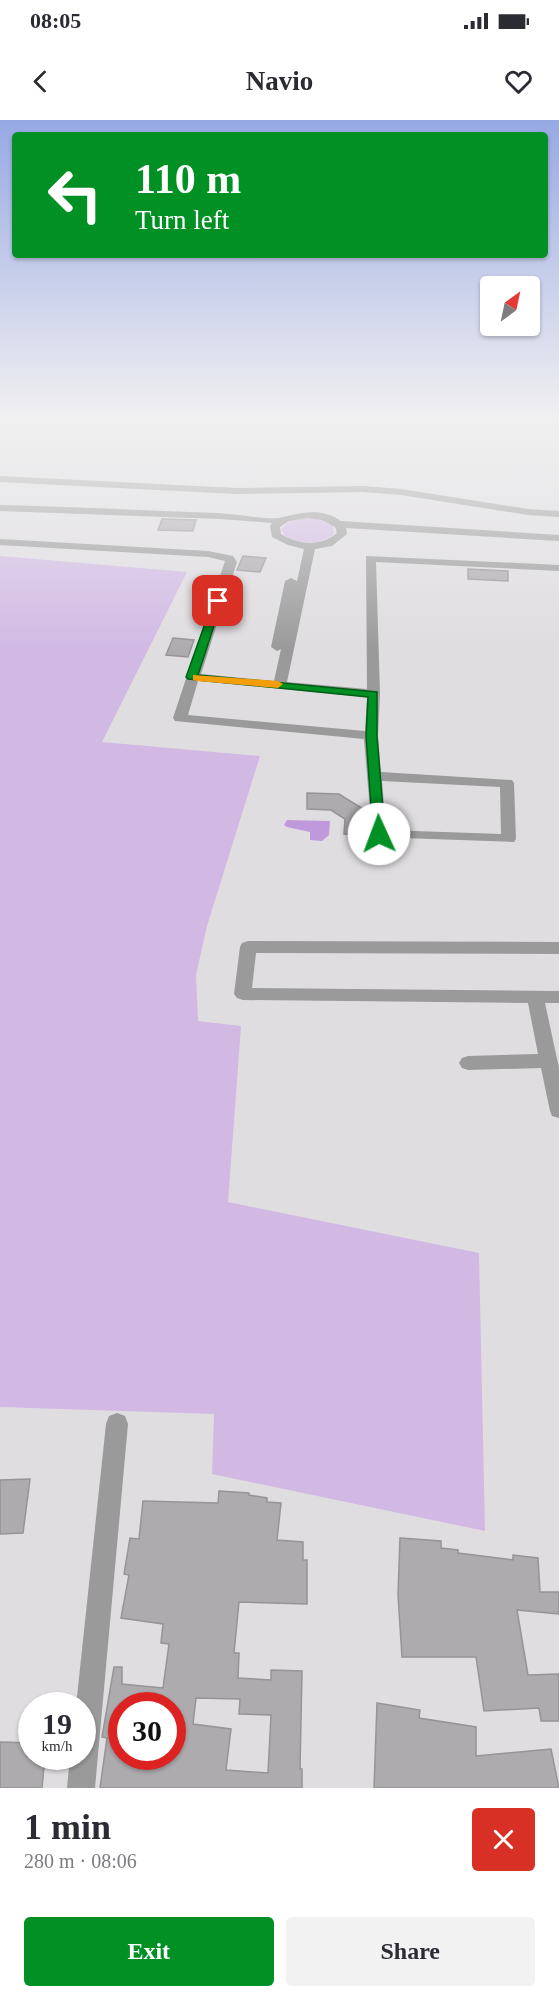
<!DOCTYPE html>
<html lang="en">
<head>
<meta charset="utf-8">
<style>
  body { margin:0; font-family:Georgia,serif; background:#f2f2f3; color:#2b2b33; height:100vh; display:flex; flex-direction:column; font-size:22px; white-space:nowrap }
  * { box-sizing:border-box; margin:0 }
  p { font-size:20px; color:#7c7c81 }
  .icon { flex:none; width:33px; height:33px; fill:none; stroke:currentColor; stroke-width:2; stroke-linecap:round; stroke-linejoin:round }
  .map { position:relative; height:1668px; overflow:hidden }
  .panel { display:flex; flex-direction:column; background:#fff; flex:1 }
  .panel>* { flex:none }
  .guide { position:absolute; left:12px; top:12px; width:536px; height:126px; border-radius:6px; box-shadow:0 2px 4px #0004; background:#019023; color:#fff; overflow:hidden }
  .needle { width:39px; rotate:33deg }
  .fabs { position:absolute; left:480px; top:156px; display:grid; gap:12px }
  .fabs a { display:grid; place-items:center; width:60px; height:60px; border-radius:6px; background:#fff; box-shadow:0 2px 4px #0004; font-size:30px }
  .speed { position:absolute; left:18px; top:1572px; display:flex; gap:12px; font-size:30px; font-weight:700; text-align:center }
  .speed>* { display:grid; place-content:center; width:78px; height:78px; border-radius:50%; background:#fff; box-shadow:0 2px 4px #0004; line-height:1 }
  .speed small { font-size:15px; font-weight:400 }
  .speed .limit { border:9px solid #d22; background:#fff; color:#111 }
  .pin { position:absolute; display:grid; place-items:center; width:51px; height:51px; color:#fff; margin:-26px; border-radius:12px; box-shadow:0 3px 9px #0006 }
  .me { position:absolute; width:66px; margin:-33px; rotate:358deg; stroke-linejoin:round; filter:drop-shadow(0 0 4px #0008) }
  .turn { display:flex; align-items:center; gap:21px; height:126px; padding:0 24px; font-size:27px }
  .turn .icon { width:78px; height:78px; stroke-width:2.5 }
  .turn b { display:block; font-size:42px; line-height:51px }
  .round { display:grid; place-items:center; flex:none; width:63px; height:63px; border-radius:6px; background:#f2f2f3 }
  .overview { display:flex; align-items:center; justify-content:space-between; height:102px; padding:0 24px }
  h1 { font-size:36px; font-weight:800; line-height:45px }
  .cta { display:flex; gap:12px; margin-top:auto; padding:12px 24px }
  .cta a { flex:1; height:69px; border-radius:6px; background:#019023; color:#fff; font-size:24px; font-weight:800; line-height:69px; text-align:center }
  .cta a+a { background:#f2f2f3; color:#2b2b33 }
  .status { display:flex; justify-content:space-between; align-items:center; height:42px; padding:0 30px; background:#fff; direction:ltr }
  .status svg { height:16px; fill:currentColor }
  header { display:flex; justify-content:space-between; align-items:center; height:78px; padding:0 24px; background:#fff; font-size:27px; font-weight:800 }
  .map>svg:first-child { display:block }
  .green { fill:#d1b9e4 }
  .water { fill:#bf99db }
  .building { fill:#adabae; stroke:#969497; stroke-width:1.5; fill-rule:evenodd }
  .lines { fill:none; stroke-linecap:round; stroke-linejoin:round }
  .minor { fill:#999a99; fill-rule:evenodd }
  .route { fill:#019023; stroke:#015e17; stroke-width:1.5 }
  .slow { fill:#f59e0b }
</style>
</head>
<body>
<div class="status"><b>08:05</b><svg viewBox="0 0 49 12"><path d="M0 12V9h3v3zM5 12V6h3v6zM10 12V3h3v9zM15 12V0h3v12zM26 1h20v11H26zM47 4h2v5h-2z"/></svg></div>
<header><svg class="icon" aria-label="back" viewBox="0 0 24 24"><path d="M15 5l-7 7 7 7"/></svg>Navio<svg class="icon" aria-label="heart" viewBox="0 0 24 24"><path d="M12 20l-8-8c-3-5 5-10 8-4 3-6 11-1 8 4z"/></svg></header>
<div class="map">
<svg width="559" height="1668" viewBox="0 0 559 1668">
  <rect width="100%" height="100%" fill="#dfdde0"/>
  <g class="green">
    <path d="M307,398L325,400L333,405L334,414C322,425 287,428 281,409L290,401Z"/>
    <polygon points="0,436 187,452 102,622 260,636 207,806 196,855 198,901 241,906 228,1082 479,1133 485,1411 212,1354 214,1294 0,1287"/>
  </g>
  <polygon class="water" points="287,700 330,701 329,715 322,721 310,720 310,712 287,707 284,705"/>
  <g class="building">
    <polygon points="162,399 196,400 193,411 158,410"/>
    <polygon points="243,436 266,438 260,452 237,450"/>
    <polygon points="468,449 508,451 508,461 468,459"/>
    <polygon points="173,518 194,520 188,537 166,535"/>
    <polygon points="307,673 339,674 368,692 370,716 344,714 345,699 331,690 307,689"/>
    <polygon points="30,1359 23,1413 0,1414 0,1360"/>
    <path d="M219,1371L249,1373V1375L267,1378V1382L281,1383L277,1420L303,1422V1440H307V1484L239,1482L234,1533H239L238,1558L271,1560V1550L302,1551L300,1649H302V1668H100L107,1618L102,1617L114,1547H122V1564L163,1568L169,1524L161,1523L163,1504L121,1498L129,1455L124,1454L130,1418L139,1419L143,1381L218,1383ZM196,1578L240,1579L239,1594L271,1595L268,1653L226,1650L231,1609L193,1604ZM122,1586H172V1636H122Z"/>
    <polygon points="400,1418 441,1421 441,1428 458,1430 458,1433 513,1440 513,1435 538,1438 540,1472 559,1472 559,1494 517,1490 528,1555 559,1554 559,1601 541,1601 539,1588 484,1591 476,1537 402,1537 398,1475"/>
    <polygon points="377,1583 420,1590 419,1598 476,1607 476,1636 551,1629 559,1668 374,1668"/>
    <polygon points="0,1622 32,1623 32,1636 45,1636 42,1668 0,1668"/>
  </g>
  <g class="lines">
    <g class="minor">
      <polygon points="0,356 237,368 363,366 401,369 528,389 559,391 559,397 528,395 401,375 363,372 237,374 0,362"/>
      <path d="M0,385C72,387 143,390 215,393C230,393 268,400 279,398C300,393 321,387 341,401L559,415V421L346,408L347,414L332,426L315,429L287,562L367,569L366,436L559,445V451L376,442L380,574L378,616L381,652L512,660L514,663L516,719L514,722L374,717L372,714L364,619L175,601L173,598L225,441L208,437L0,425V419L208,431L233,436L237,442L201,554L274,561L281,529L277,531L271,527L285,461L291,458L297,461L304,429L288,425L272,417L270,406L272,403L220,399L0,391ZM308,398L322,400L335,407L337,413C320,427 298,425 281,414L280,407L289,401ZM198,561L367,577L365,611L188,595ZM382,661L500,667L501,714L386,710Z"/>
      <polygon points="248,821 559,822 559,834 256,833 252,868 559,871 559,883 545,883 559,948 559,998 552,996 550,991 541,948 468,950 462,948 459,943 462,938 468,936 538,934 528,883 243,880 237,878 234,874 240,827 242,823"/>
      <polygon points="117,1293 125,1296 128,1304 95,1668 67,1668 70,1636 82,1636 82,1586 76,1586 106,1304 109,1296"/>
    </g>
  </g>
  <linearGradient id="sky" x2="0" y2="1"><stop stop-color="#97a9e3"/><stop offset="0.56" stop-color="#f1f0f1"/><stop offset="1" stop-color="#f1f0f1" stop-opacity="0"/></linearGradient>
  <rect width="559" height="530" fill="url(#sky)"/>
  <polygon class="route" points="218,478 222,481 198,555 377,572 377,616 385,714 383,717 379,718 373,714 366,616 368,577 188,559 186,557 213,481"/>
  <polygon class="slow" points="193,555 278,561 283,564 278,568 197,561 193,560"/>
</svg>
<div class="fabs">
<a><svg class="needle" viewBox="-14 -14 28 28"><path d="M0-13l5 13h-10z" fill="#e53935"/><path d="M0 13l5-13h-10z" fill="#7c7c81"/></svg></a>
</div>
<div class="speed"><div>19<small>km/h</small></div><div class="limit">30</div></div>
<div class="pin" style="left:218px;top:481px;background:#d93025"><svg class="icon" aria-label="arrive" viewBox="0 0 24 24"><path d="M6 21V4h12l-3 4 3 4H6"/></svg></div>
<svg class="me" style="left:379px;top:714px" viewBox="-20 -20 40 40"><circle r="19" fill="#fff"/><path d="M0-13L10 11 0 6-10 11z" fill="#019023"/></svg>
<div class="guide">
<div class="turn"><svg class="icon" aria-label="left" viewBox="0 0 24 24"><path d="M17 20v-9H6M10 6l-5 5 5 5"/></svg><div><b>110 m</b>Turn left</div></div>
</div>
</div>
<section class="panel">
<div class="overview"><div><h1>1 min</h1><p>280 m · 08:06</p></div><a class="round" style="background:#d93025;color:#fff"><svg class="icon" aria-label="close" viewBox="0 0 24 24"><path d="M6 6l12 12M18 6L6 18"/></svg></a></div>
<div class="cta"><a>Exit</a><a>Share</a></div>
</section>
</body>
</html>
